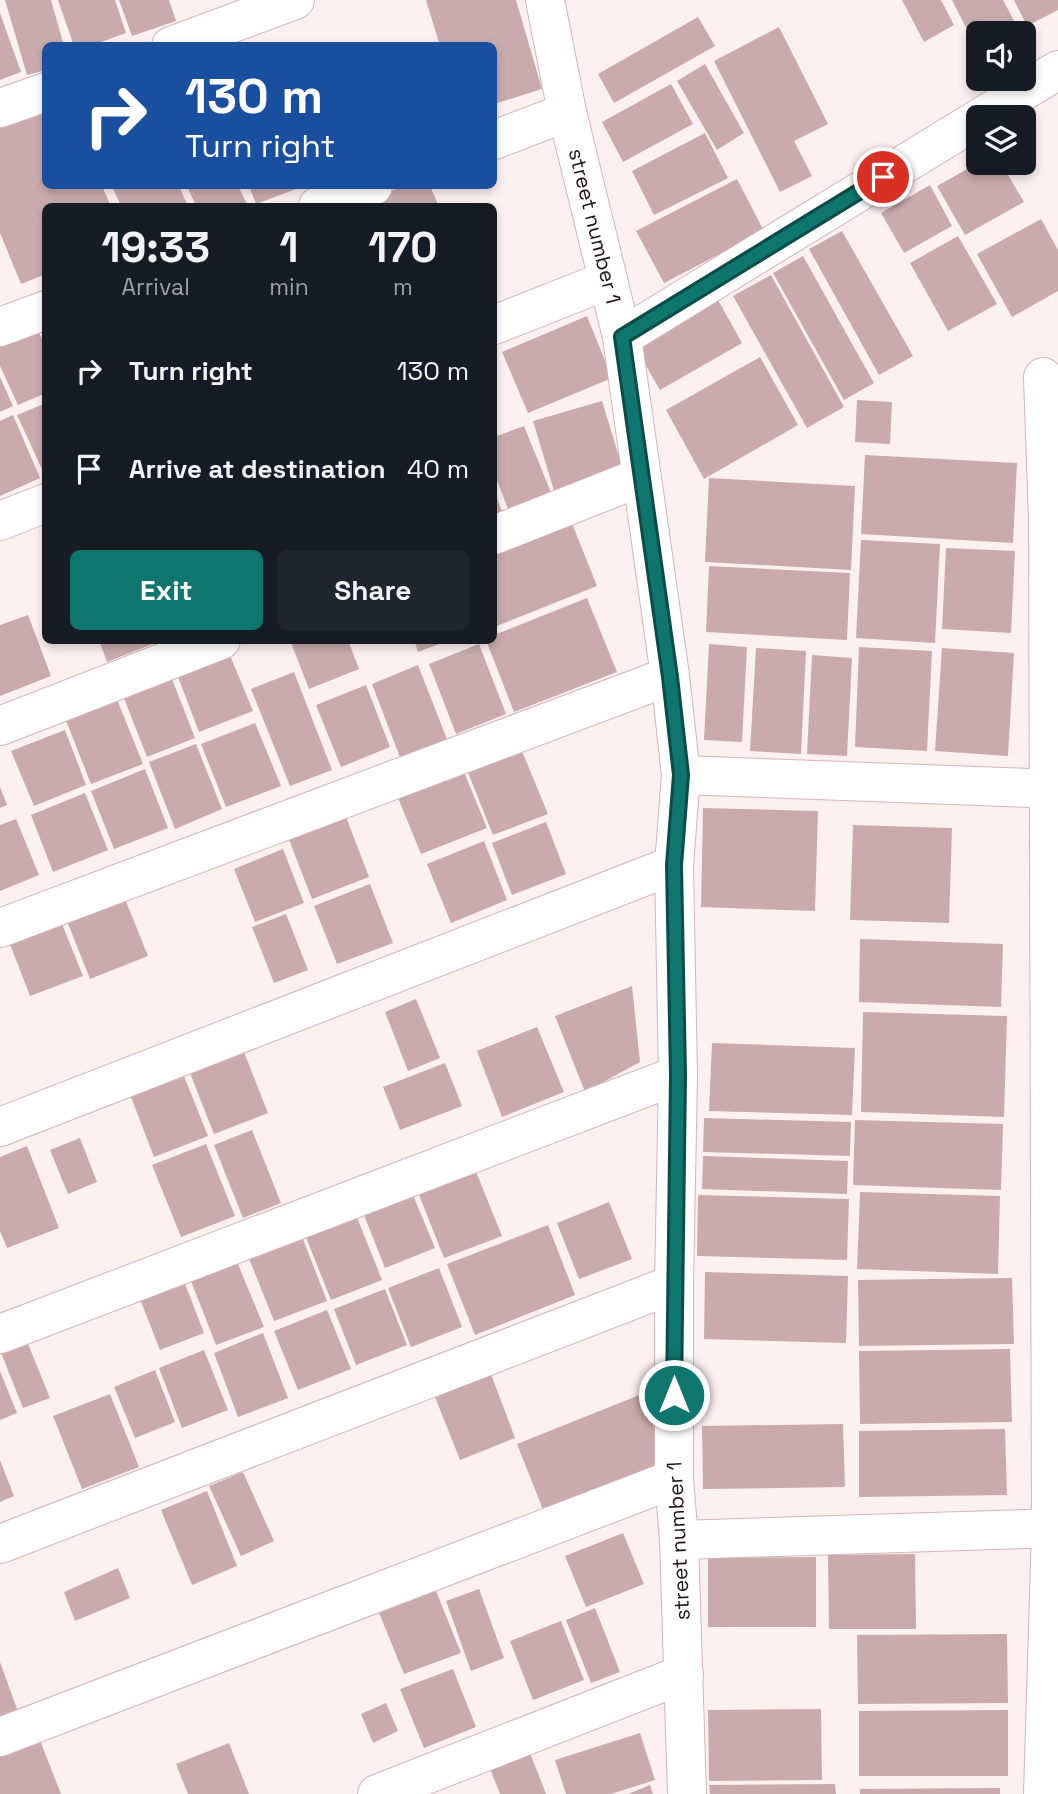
<!DOCTYPE html>
<html lang="en">
<head>
<meta charset="utf-8">
<style>
  body { margin:0; font-family:"Space Grotesk",sans-serif; background:#20242c; color:#f1f3f6; height:100vh; display:flex; flex-direction:column; font-size:26px; white-space:nowrap }
  * { box-sizing:border-box; margin:0 }
  p { font-size:23px; color:#9ea1a6 }
  .icon { flex:none; width:38px; height:38px; fill:none; stroke:currentColor; stroke-width:2; stroke-linecap:round; stroke-linejoin:round }
  .map { position:relative; flex:1; overflow:hidden }
  .drawer { position:absolute; left:42px; top:203px; width:455px; height:441px; display:flex; flex-direction:column; background:#171b24; border-radius:10px; box-shadow:0 4px 10px #0003 }
  .drawer>* { flex:none }
  .banner { position:absolute; left:42px; top:42px; width:455px; height:147px; border-radius:10px; box-shadow:0 4px 10px #0003; background:#1a4fa0; color:#fff; overflow:hidden }
  .tools { position:absolute; left:966px; top:21px; display:grid; gap:14px }
  .tools a { display:grid; place-items:center; width:70px; height:70px; border-radius:10px; background:#171b24; box-shadow:0 4px 10px #0003; font-size:35px }
  .pin { position:absolute; display:grid; place-items:center; width:60px; height:60px; color:#fff; margin:-30px; border:4px solid #fff; border-radius:50%; box-shadow:0 2px 7px #0007 }
  .me { position:absolute; width:77px; margin:-38px; rotate:0deg; stroke-linejoin:round; filter:drop-shadow(0 0 5px #0008) }
  .turn { display:flex; align-items:center; gap:24px; height:147px; padding:0 28px; font-size:32px }
  .turn .icon { width:91px; height:91px; stroke-width:2.5 }
  .turn b { display:block; font-size:49px; line-height:60px }
  .eta { display:flex; justify-content:space-evenly; align-items:center; height:119px; text-align:center }
  .eta b { font-size:42px; font-weight:600; line-height:49px }
  .action { display:flex; gap:14px; margin-top:auto; padding:14px 28px }
  .action a { flex:1; height:80px; border-radius:10px; background:#0f766e; color:#fff; font-size:28px; font-weight:600; line-height:80px; text-align:center }
  .action a+a { background:#20242c; color:#f1f3f6 }
  ul { padding:0; list-style:none }
  li { display:flex; align-items:center; gap:21px; height:98px; padding:0 28px }
  li div { flex:1 }
  li b { display:block; font-size:26px }
  li em { font-style:normal }
  .map>svg:first-child { display:block }
  .building { fill:#c9abad }
  .lines { fill:none; stroke-linecap:round; stroke-linejoin:round }
  .minor-casing { stroke:#d4b5b8; stroke-width:40 }
  .minor { stroke:#fff; stroke-width:38 }
  .route-casing { stroke:#0a4d48; stroke-width:18 }
  .route { stroke:#0f766e; stroke-width:12 }
  .labels { text-anchor:middle; dominant-baseline:central; stroke-width:6; stroke-linejoin:round; paint-order:stroke }
  .street-label { font-size:21px; fill:#1f1415; stroke:#fff }
</style>
</head>
<body>
<div class="map">
<svg width="1058" height="1794" viewBox="0 0 1058 1794">
  <rect width="100%" height="100%" fill="#fdf0f1"/>
  <g class="building">
    <polygon points="5,0 51,0 64,46 46,46 46,70 27,75"/>
    <polygon points="58,0 115,0 126,33 90,46 74,46"/>
    <polygon points="119,0 169,0 176,21 132,36"/>
    <polygon points="426,0 516,0 542,89 494,104 494,46 440,46"/>
    <polygon points="902,0 941,0 954,25 924,42"/>
    <polygon points="952,0 1003,0 1020,32 978,33 978,51"/>
    <polygon points="1014,0 1058,0 1058,10 1027,26"/>
    <polygon points="0,13 21,72 0,80"/>
    <polygon points="698,17 715,46 614,103 598,74"/>
    <polygon points="779,27 828,124 794,141 812,176 780,192 714,61"/>
    <polygon points="705,64 744,133 717,150 677,81"/>
    <polygon points="671,84 693,124 623,162 602,122"/>
    <polygon points="46,104 46,186 102,186 111,206 46,206 46,274 21,284 0,233 0,122"/>
    <polygon points="705,133 728,178 654,215 632,171"/>
    <polygon points="978,163 1001,163 1024,202 965,235 937,186"/>
    <polygon points="737,179 764,231 664,283 636,231"/>
    <polygon points="930,185 952,226 904,253 881,213"/>
    <polygon points="112,186 179,186 188,206 121,206"/>
    <polygon points="187,186 238,186 248,206 196,206"/>
    <polygon points="249,186 304,186 256,204"/>
    <polygon points="403,186 430,186 439,206 376,206 372,199"/>
    <polygon points="1041,219 1058,250 1058,291 1012,317 977,254"/>
    <polygon points="842,231 913,356 879,375 809,249"/>
    <polygon points="958,236 997,304 948,331 910,263"/>
    <polygon points="803,256 874,383 844,400 773,273"/>
    <polygon points="771,275 844,407 807,428 733,296"/>
    <polygon points="718,300 742,343 660,390 635,347"/>
    <polygon points="587,316 612,378 528,413 502,352"/>
    <polygon points="38,331 46,347 46,393 18,405 0,366 0,347"/>
    <polygon points="760,357 798,425 704,479 666,410"/>
    <polygon points="0,377 13,406 0,412"/>
    <polygon points="857,400 892,402 890,444 855,442"/>
    <polygon points="602,401 624,473 555,494 533,421"/>
    <polygon points="46,403 46,478 17,415"/>
    <polygon points="13,415 40,478 0,496 0,421"/>
    <polygon points="524,426 552,495 509,512 494,472 494,437"/>
    <polygon points="865,455 1017,463 1013,543 861,534"/>
    <polygon points="709,478 855,486 851,570 705,562"/>
    <polygon points="494,490 505,520 494,525"/>
    <polygon points="571,521 597,586 494,627 494,551"/>
    <polygon points="861,540 940,544 935,643 856,638"/>
    <polygon points="946,548 1015,551 1011,633 942,629"/>
    <polygon points="709,566 850,573 847,640 706,632"/>
    <polygon points="587,598 617,672 514,712 486,640 494,640 494,635"/>
    <polygon points="28,615 51,676 0,696 0,625"/>
    <polygon points="99,640 160,640 160,641 107,662"/>
    <polygon points="290,640 348,640 359,669 309,689"/>
    <polygon points="414,640 447,640 447,641 418,652"/>
    <polygon points="479,644 506,714 456,734 429,664"/>
    <polygon points="709,644 747,647 742,742 704,740"/>
    <polygon points="859,647 932,651 927,751 855,747"/>
    <polygon points="227,648 253,711 199,732 175,669"/>
    <polygon points="756,648 806,651 801,754 750,751"/>
    <polygon points="942,648 1014,653 1008,756 935,751"/>
    <polygon points="812,655 852,658 847,756 807,754"/>
    <polygon points="418,665 448,742 401,760 372,684"/>
    <polygon points="168,669 195,738 147,757 120,688"/>
    <polygon points="294,672 332,770 290,786 251,689"/>
    <polygon points="366,685 390,747 341,767 316,705"/>
    <polygon points="114,692 143,764 91,784 63,713"/>
    <polygon points="255,723 281,786 226,807 201,744"/>
    <polygon points="65,730 86,785 34,806 11,751"/>
    <polygon points="196,744 222,809 175,829 149,762"/>
    <polygon points="521,749 548,814 493,835 467,770"/>
    <polygon points="462,767 487,828 421,854 396,793"/>
    <polygon points="145,769 168,828 114,849 91,791"/>
    <polygon points="0,787 7,805 0,808"/>
    <polygon points="85,793 108,850 53,872 31,815"/>
    <polygon points="703,808 818,811 815,911 701,907"/>
    <polygon points="343,809 369,877 312,899 286,832"/>
    <polygon points="16,819 39,875 0,891 0,825"/>
    <polygon points="546,822 566,874 512,895 492,843"/>
    <polygon points="853,825 952,828 949,923 850,920"/>
    <polygon points="484,841 507,900 451,923 427,864"/>
    <polygon points="283,849 304,903 255,922 234,869"/>
    <polygon points="119,884 148,956 90,979 61,906"/>
    <polygon points="370,884 393,943 337,964 314,906"/>
    <polygon points="58,914 83,976 30,996 6,934"/>
    <polygon points="286,914 308,970 274,983 252,927"/>
    <polygon points="860,939 1003,944 1001,1007 859,1002"/>
    <polygon points="632,986 640,1062 585,1092 555,1016"/>
    <polygon points="416,999 440,1058 408,1071 385,1012"/>
    <polygon points="863,1012 1007,1016 1004,1117 861,1112"/>
    <polygon points="537,1027 564,1092 502,1117 477,1051"/>
    <polygon points="712,1043 855,1048 852,1115 709,1111"/>
    <polygon points="242,1047 268,1113 214,1134 188,1068"/>
    <polygon points="445,1063 462,1106 400,1130 383,1087"/>
    <polygon points="184,1076 208,1136 154,1157 131,1097"/>
    <polygon points="704,1118 851,1122 850,1156 703,1152"/>
    <polygon points="855,1120 1003,1124 1001,1190 853,1185"/>
    <polygon points="252,1130 281,1203 243,1218 214,1145"/>
    <polygon points="80,1138 97,1182 68,1194 50,1150"/>
    <polygon points="206,1144 235,1216 181,1237 152,1165"/>
    <polygon points="27,1146 59,1228 7,1248 0,1231 0,1157"/>
    <polygon points="703,1156 848,1161 847,1194 702,1189"/>
    <polygon points="476,1172 502,1236 444,1258 419,1195"/>
    <polygon points="860,1192 1000,1196 998,1274 857,1269"/>
    <polygon points="413,1195 435,1248 385,1268 364,1215"/>
    <polygon points="698,1195 849,1199 847,1260 697,1256"/>
    <polygon points="609,1202 632,1259 579,1279 557,1223"/>
    <polygon points="356,1215 382,1280 331,1300 305,1235"/>
    <polygon points="548,1225 575,1295 475,1335 447,1264"/>
    <polygon points="301,1234 327,1301 274,1321 248,1256"/>
    <polygon points="235,1257 264,1327 216,1345 189,1276"/>
    <polygon points="439,1268 462,1327 411,1347 388,1288"/>
    <polygon points="705,1272 848,1276 846,1343 704,1339"/>
    <polygon points="182,1276 204,1333 160,1350 138,1294"/>
    <polygon points="1012,1278 1014,1344 859,1346 858,1280"/>
    <polygon points="385,1289 407,1345 356,1365 334,1309"/>
    <polygon points="327,1310 351,1369 298,1390 274,1331"/>
    <polygon points="263,1333 288,1398 238,1417 214,1353"/>
    <polygon points="26,1339 50,1398 23,1408 0,1350"/>
    <polygon points="1010,1349 1012,1422 860,1424 859,1351"/>
    <polygon points="204,1350 228,1410 182,1428 159,1368"/>
    <polygon points="155,1370 175,1422 135,1438 114,1387"/>
    <polygon points="0,1371 17,1413 0,1420"/>
    <polygon points="491,1374 515,1438 460,1460 435,1397"/>
    <polygon points="647,1392 661,1465 544,1512 517,1444"/>
    <polygon points="110,1394 139,1467 82,1489 53,1416"/>
    <polygon points="843,1424 845,1487 703,1489 702,1426"/>
    <polygon points="1005,1429 1007,1495 859,1497 859,1431"/>
    <polygon points="0,1460 14,1496 0,1502"/>
    <polygon points="243,1472 274,1541 241,1556 209,1486"/>
    <polygon points="207,1491 237,1566 192,1585 161,1510"/>
    <polygon points="623,1533 644,1584 586,1607 565,1556"/>
    <polygon points="915,1554 916,1629 829,1629 828,1555"/>
    <polygon points="816,1557 816,1627 708,1627 708,1558"/>
    <polygon points="118,1568 130,1598 75,1621 64,1592"/>
    <polygon points="434,1586 461,1653 404,1674 377,1608"/>
    <polygon points="479,1589 504,1658 471,1671 446,1601"/>
    <polygon points="595,1608 620,1672 591,1683 566,1620"/>
    <polygon points="561,1621 584,1680 533,1700 510,1641"/>
    <polygon points="1007,1634 1008,1703 858,1704 857,1635"/>
    <polygon points="0,1662 21,1720 0,1727"/>
    <polygon points="453,1669 476,1727 424,1748 400,1689"/>
    <polygon points="386,1703 398,1731 373,1743 361,1714"/>
    <polygon points="821,1709 822,1780 709,1781 708,1710"/>
    <polygon points="1008,1710 1008,1776 859,1776 859,1711"/>
    <polygon points="640,1733 655,1780 611,1794 566,1794 555,1760"/>
    <polygon points="38,1735 61,1794 0,1794 0,1750"/>
    <polygon points="229,1743 249,1794 188,1794 176,1764"/>
    <polygon points="527,1745 546,1794 500,1794 487,1761"/>
    <polygon points="835,1784 836,1794 710,1794 709,1785"/>
    <polygon points="650,1785 653,1794 628,1794"/>
    <polygon points="1000,1788 1000,1794 860,1794 860,1789"/>
  </g>
  <g class="lines">
    <g class="minor-casing">
      <g id="minor">
        <polyline points="545,0 567,112 622,337 670,676 681,775 674,865 678,1075 674,1284 674,1479 679,1540 687,1794"/>
        <polyline points="171,46 295,0"/>
        <polyline points="0,108 46,92"/>
        <polyline points="981,117 1058,70"/>
        <polyline points="494,140 567,112"/>
        <polyline points="318,206 373,186"/>
        <polyline points="494,325 608,280"/>
        <polyline points="0,327 46,310"/>
        <polyline points="622,337 978,119"/>
        <polyline points="1043,377 1048,520 1051,1528 1043,1794"/>
        <polyline points="0,521 46,503"/>
        <polyline points="494,535 641,477"/>
        <polyline points="0,726 221,640"/>
        <polyline points="681,775 1058,789"/>
        <polyline points="0,928 670,676"/>
        <polyline points="0,1127 674,865"/>
        <polyline points="0,1334 678,1075"/>
        <polyline points="679,1540 1058,1528"/>
        <polyline points="0,1544 674,1284"/>
        <polyline points="0,1737 674,1479"/>
        <polyline points="377,1794 684,1674"/>
      </g>
    </g>
    <use href="#minor" class="minor"/>
  </g>
  <g class="lines">
    <g class="route-casing">
      <polyline id="route" points="674,1395 678,1075 674,865 681,775 670,677 622,337 883,177"/>
    </g>
    <use href="#route" class="route"/>
  </g>
  <g class="labels">
    <g class="street-label">
      <text transform="translate(595 226) rotate(76)">street number 1</text>
      <text transform="translate(678 1541) rotate(-93)">street number 1</text>
    </g>
  </g>
</svg>
<div class="tools">
<a><svg class="icon" aria-label="sound" viewBox="0 0 24 24"><path d="M4 9h4l5-4v14l-5-4H4zM17 9q2 3 0 6"/></svg></a>
<a><svg class="icon" aria-label="layers" viewBox="0 0 24 24"><path d="M12 4l9 5-9 5-9-5zM3 14l9 5 9-5"/></svg></a>
</div>
<div class="pin" style="left:883px;top:177px;background:#d93025"><svg class="icon" aria-label="arrive" viewBox="0 0 24 24"><path d="M6 21V4h12l-3 4 3 4H6"/></svg></div>
<svg class="me" style="left:674px;top:1395px" viewBox="-20 -20 40 40"><circle r="17" fill="#0f766e" stroke="#fff" stroke-width="3"/><path d="M0-11L8 9 0 5-8 9z" fill="#fff"/></svg>
<div class="banner">
<div class="turn"><svg class="icon" aria-label="right" viewBox="0 0 24 24"><path d="M7 20v-9h11M14 6l5 5-5 5"/></svg><div><b>130 m</b>Turn right</div></div>
</div>
<section class="drawer">
<div class="eta">
<div><b>19:33</b><p>Arrival</p></div>
<div><b>1</b><p>min</p></div>
<div><b>170</b><p>m</p></div>
</div>
<ul>
<li><svg class="icon" aria-label="right" viewBox="0 0 24 24"><path d="M7 20v-9h11M14 6l5 5-5 5"/></svg><div><b>Turn right</b></div><em>130 m</em></li>
<li><svg class="icon" aria-label="arrive" viewBox="0 0 24 24"><path d="M6 21V4h12l-3 4 3 4H6"/></svg><div><b>Arrive at destination</b></div><em>40 m</em></li>
</ul>
<div class="action"><a>Exit</a><a>Share</a></div>
</section>
</div>
</body>
</html>
